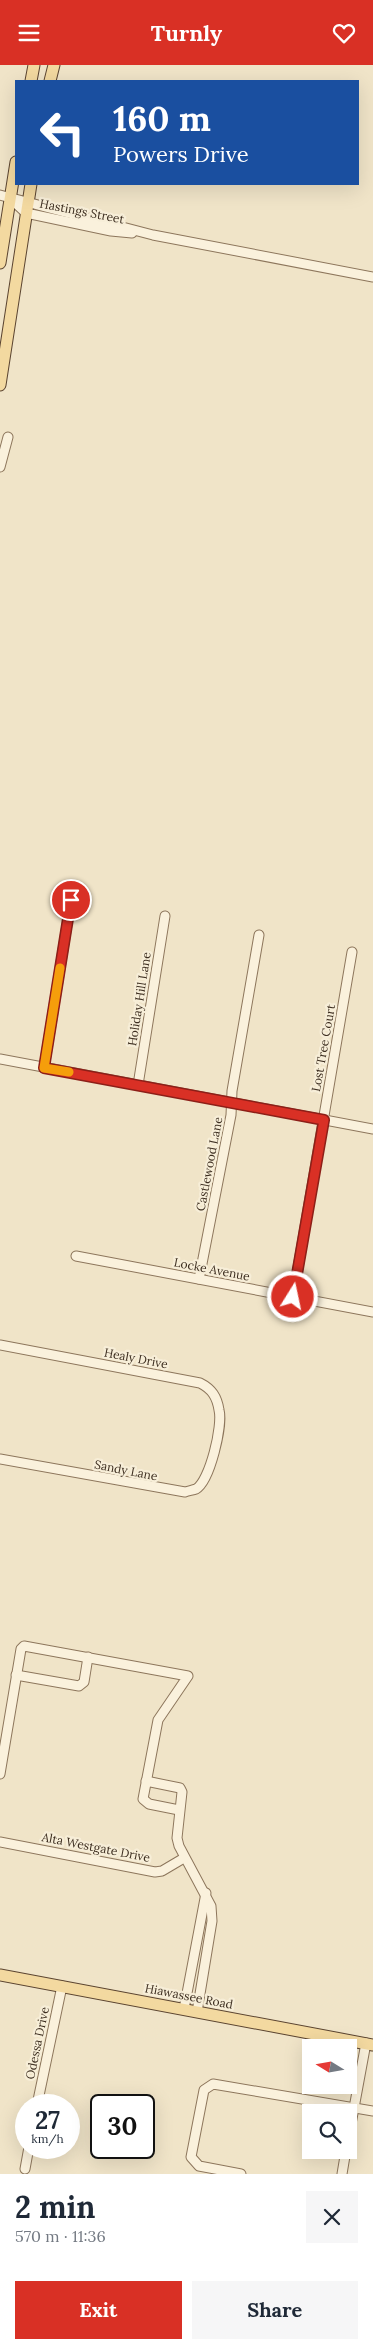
<!DOCTYPE html>
<html lang="en">
<head>
<meta charset="utf-8">
<style>
  body { margin:0; font-family:Lora,serif; background:#f6f6f7; color:#1f2937; height:100vh; display:flex; flex-direction:column; font-size:19px; white-space:nowrap }
  * { box-sizing:border-box; margin:0 }
  p { font-size:16px; color:#747a83 }
  .icon { flex:none; width:28px; height:28px; fill:none; stroke:currentColor; stroke-width:2; stroke-linecap:round; stroke-linejoin:round }
  .map { position:relative; height:2109px; overflow:hidden }
  .panel { display:flex; flex-direction:column; background:#fff; flex:1 }
  .panel>* { flex:none }
  .hud { position:absolute; left:15px; top:15px; width:344px; height:105px; border-radius:0px; box-shadow:0 5px 20px #0002; background:#1a4fa0; color:#fff; overflow:hidden }
  .needle { width:32px; rotate:281deg }
  .fabs { position:absolute; left:302px; top:1974px; display:grid; gap:10px }
  .fabs a { display:grid; place-items:center; width:55px; height:55px; border-radius:0px; background:#fff; box-shadow:0 5px 20px #0002; font-size:25px }
  .speed { position:absolute; left:15px; top:2029px; display:flex; gap:10px; font-size:25px; font-weight:700; text-align:center }
  .speed>* { display:grid; place-content:center; width:65px; height:65px; border-radius:50%; background:#fff; box-shadow:0 5px 20px #0002; line-height:1 }
  .speed small { font-size:12px; font-weight:400 }
  .speed .limit { border:2px solid #111; border-radius:8px; background:#fff; color:#111 }
  .pin { position:absolute; display:grid; place-items:center; width:42px; height:42px; color:#fff; margin:-21px; border:2px solid #fff; border-radius:50%; box-shadow:0 1px 5px #0007 }
  .me { position:absolute; width:55px; margin:-28px; rotate:10deg; stroke-linejoin:round; filter:drop-shadow(0 0 4px #0008) }
  .turn { display:flex; align-items:center; gap:18px; height:105px; padding:0 15px; font-size:22px }
  .turn .icon { width:65px; height:65px; stroke-width:2.5 }
  .turn b { display:block; font-size:35px; line-height:42px }
  .round { display:grid; place-items:center; flex:none; width:52px; height:52px; border-radius:0px; background:#f6f6f7 }
  .overview { display:flex; align-items:center; justify-content:space-between; height:85px; padding:0 15px }
  h1 { font-size:30px; font-weight:800; line-height:38px }
  .button { display:flex; gap:10px; margin-top:auto; padding:10px 15px }
  .button a { flex:1; height:58px; border-radius:0px; background:#d93025; color:#fff; font-size:20px; font-weight:800; line-height:58px; text-align:center }
  .button a+a { background:#f6f6f7; color:#1f2937 }
  header { display:flex; justify-content:space-between; align-items:center; height:65px; padding:0 15px; background:#d93025; color:#fff; font-size:22px; font-weight:800 }
  .map>svg:first-child { display:block }
  .lines { fill:none; stroke-linecap:round; stroke-linejoin:round }
  .minor-casing { stroke:#8d765c; stroke-width:11 }
  .major-casing { stroke:#5b4430; stroke-width:13 }
  .minor { stroke:#faf1dc; stroke-width:9 }
  .major { stroke:#f3d9a0; stroke-width:11 }
  .route-casing { stroke:#8d1f18; stroke-width:12 }
  .route { stroke:#d93025; stroke-width:9 }
  .slow { stroke:#f59e0b; stroke-width:9 }
  .labels { text-anchor:middle; dominant-baseline:central; stroke-width:4.5; stroke-linejoin:round; paint-order:stroke }
  .street-label { font-size:12px; fill:#3d2e20; stroke:#f7eed8 }
</style>
</head>
<body>
<header><svg class="icon" aria-label="menu" viewBox="0 0 24 24"><path d="M4 6h16M4 12h16M4 18h16"/></svg>Turnly<svg class="icon" aria-label="heart" viewBox="0 0 24 24"><path d="M12 20l-8-8c-3-5 5-10 8-4 3-6 11-1 8 4z"/></svg></header>
<div class="map">
<svg width="373" height="2109" viewBox="0 0 373 2109">
  <rect width="100%" height="100%" fill="#f0e4c8"/>
  <g class="lines">
    <g class="minor-casing">
      <g id="minor">
        <polyline points="0,130 153,170 373,212"/>
        <polyline points="10,133 26,148 111,166 132,168"/>
        <polyline points="0,402 8,372"/>
        <polyline points="0,994 373,1064"/>
        <polyline points="44,1003 71,835"/>
        <polyline points="138,1020 165,851"/>
        <polyline points="76,1191 373,1247"/>
        <polyline points="199,1214 231,1050 232,1026 259,870"/>
        <polyline points="293,1232 352,887"/>
        <path d="M0,1280L200,1318C212,1324 217,1332 219,1345C223,1360 210,1416 196,1424C193,1425 188,1426 185,1427L0,1394"/>
        <polyline points="16,1610 79,1621 84,1617 88,1592"/>
        <polyline points="0,1709 21,1584 24,1581 188,1611 158,1655 143,1734 149,1739 179,1745"/>
        <polyline points="146,1716 180,1723 182,1727 177,1773 179,1781 211,1841 212,1856 197,1947"/>
        <polyline points="0,1777 155,1807 162,1806 184,1793"/>
        <polyline points="184,1944 206,1828"/>
        <polyline points="37,2040 62,1921"/>
        <polyline points="349,2070 366,1978"/>
        <polyline points="25,2104 29,2082"/>
        <polyline points="241,2109 199,2101 191,2092 204,2025 213,2019 373,2046"/>
        <polyline points="342,2109 346,2085"/>
      </g>
    </g>
    <g class="major-casing">
      <g id="major">
        <polyline points="31,16 34,0"/>
        <polyline points="50,16 54,0"/>
        <polyline points="0,198 16,97"/>
        <polyline points="0,320 31,119"/>
        <polyline points="0,1910 373,1980"/>
      </g>
    </g>
    <use href="#minor" class="minor"/>
    <use href="#major" class="major"/>
  </g>
  <g class="lines">
    <g class="route-casing">
      <polyline id="route" points="71,835 44,1003 324,1055 293,1232"/>
    </g>
    <use href="#route" class="route"/>
    <polyline class="slow" points="60,903 44,1003 69,1007"/>
  </g>
  <g class="labels">
    <g class="street-label">
      <text transform="translate(82 146) rotate(11)">Hastings Street</text>
      <text transform="translate(139 934) rotate(-81)">Holiday Hill Lane</text>
      <text transform="translate(323 983) rotate(-80)">Lost Tree Court</text>
      <text transform="translate(209 1099) rotate(-79)">Castlewood Lane</text>
      <text transform="translate(212 1204) rotate(11)">Locke Avenue</text>
      <text transform="translate(136 1293) rotate(11)">Healy Drive</text>
      <text transform="translate(126 1405) rotate(11)">Sandy Lane</text>
      <text transform="translate(96 1782) rotate(11)">Alta Westgate Drive</text>
      <text transform="translate(189 1931) rotate(11)">Hiawassee Road</text>
      <text transform="translate(37 1978) rotate(-78)">Odessa Drive</text>
    </g>
  </g>
</svg>
<div class="fabs">
<a><svg class="needle" viewBox="-14 -14 28 28"><path d="M0-13l5 13h-10z" fill="#e53935"/><path d="M0 13l5-13h-10z" fill="#747a83"/></svg></a>
<a><svg class="icon" aria-label="search" viewBox="0 0 24 24"><circle cx="10" cy="10" r="6"/><path d="M15 15l6 6"/></svg></a>
</div>
<div class="speed"><div>27<small>km/h</small></div><div class="limit">30</div></div>
<div class="pin" style="left:71px;top:835px;background:#d93025"><svg class="icon" aria-label="arrive" viewBox="0 0 24 24"><path d="M6 21V4h12l-3 4 3 4H6"/></svg></div>
<svg class="me" style="left:293px;top:1232px" viewBox="-20 -20 40 40"><circle r="17" fill="#d93025" stroke="#fff" stroke-width="3"/><path d="M0-11L8 9 0 5-8 9z" fill="#fff"/></svg>
<div class="hud">
<div class="turn"><svg class="icon" aria-label="left" viewBox="0 0 24 24"><path d="M17 20v-9H6M10 6l-5 5 5 5"/></svg><div><b>160 m</b>Powers Drive</div></div>
</div>
</div>
<section class="panel">
<div class="overview"><div><h1>2 min</h1><p>570 m · 11:36</p></div><a class="round"><svg class="icon" aria-label="close" viewBox="0 0 24 24"><path d="M6 6l12 12M18 6L6 18"/></svg></a></div>
<div class="button"><a>Exit</a><a>Share</a></div>
</section>
</body>
</html>
